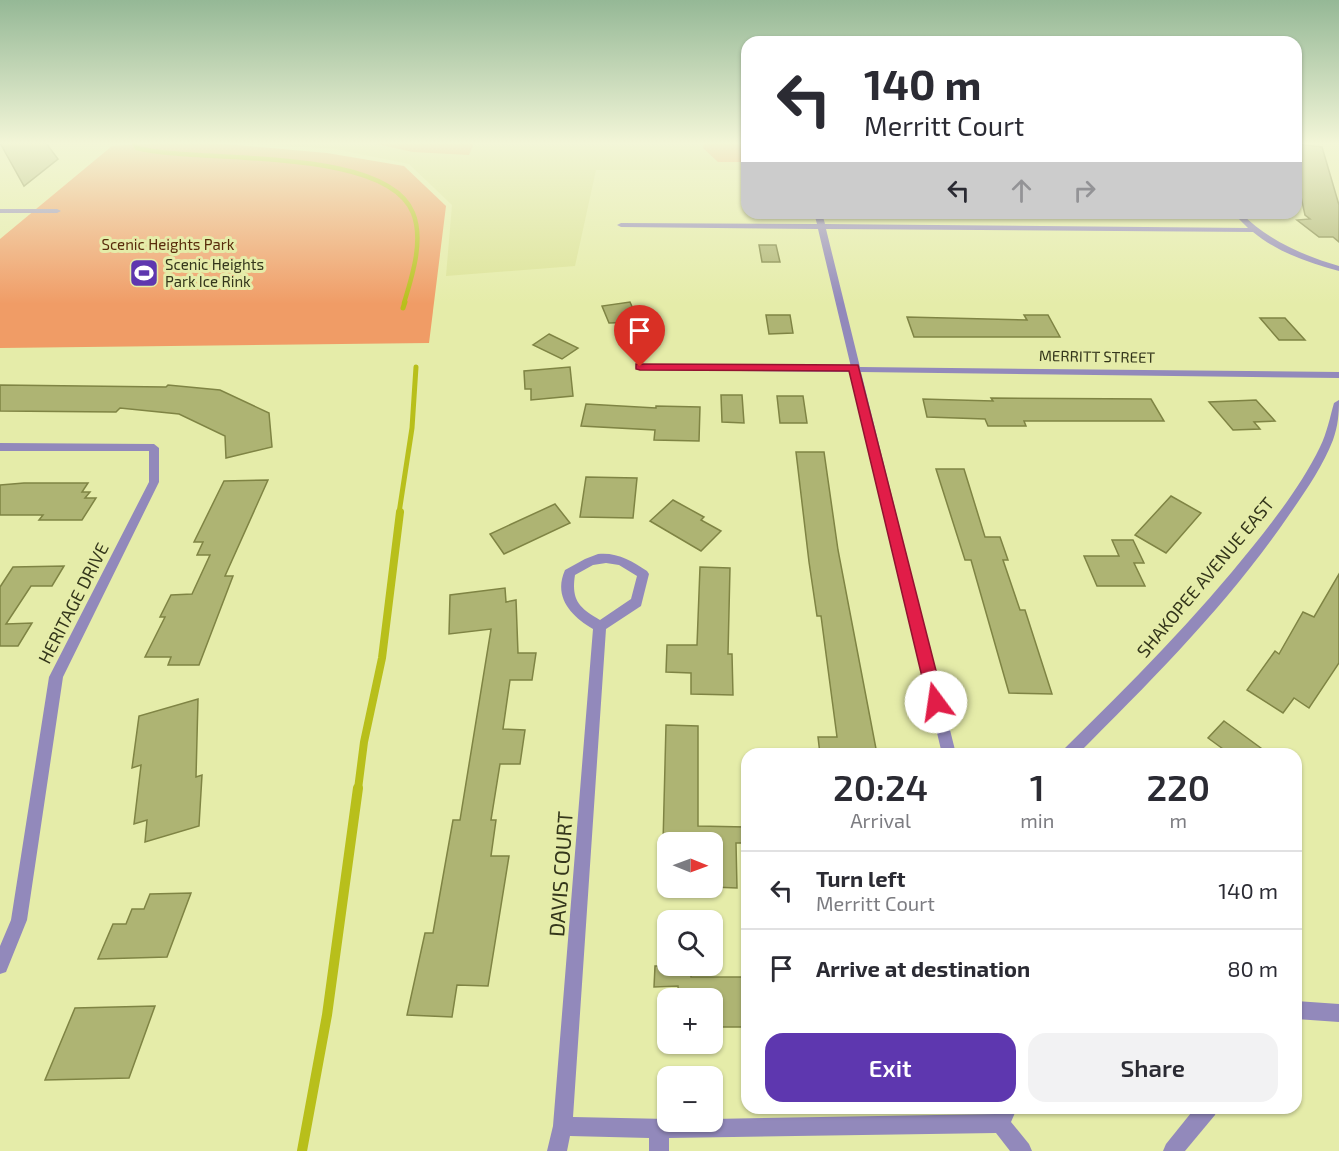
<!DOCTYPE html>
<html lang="en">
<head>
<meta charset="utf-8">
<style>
  body { margin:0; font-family:"Exo 2",sans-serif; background:#f2f2f3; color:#2b2b33; height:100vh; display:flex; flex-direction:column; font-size:22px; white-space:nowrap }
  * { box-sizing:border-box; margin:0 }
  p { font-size:20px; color:#7c7c81 }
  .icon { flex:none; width:33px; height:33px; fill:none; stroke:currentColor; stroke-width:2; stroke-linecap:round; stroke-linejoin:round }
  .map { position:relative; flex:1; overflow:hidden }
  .drawer { position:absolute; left:741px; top:748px; width:561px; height:366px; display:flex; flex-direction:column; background:#fff; border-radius:18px; box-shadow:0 2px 4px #0004 }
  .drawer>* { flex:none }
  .banner { position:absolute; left:741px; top:36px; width:561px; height:183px; border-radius:18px; box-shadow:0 2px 4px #0004; background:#fff; color:#2b2b33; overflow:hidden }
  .needle { width:39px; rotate:91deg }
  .controls { position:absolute; left:657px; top:832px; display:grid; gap:12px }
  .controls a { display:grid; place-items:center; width:66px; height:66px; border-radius:12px; background:#fff; box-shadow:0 2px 4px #0004; font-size:30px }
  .pin { position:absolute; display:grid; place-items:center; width:51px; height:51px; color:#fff; margin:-62px -26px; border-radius:50% 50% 50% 0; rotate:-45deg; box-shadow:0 0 6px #0007 }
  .pin .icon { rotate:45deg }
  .me { position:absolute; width:66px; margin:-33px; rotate:346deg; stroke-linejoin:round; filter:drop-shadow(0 0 4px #0008) }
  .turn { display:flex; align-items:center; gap:21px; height:126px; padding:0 24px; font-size:27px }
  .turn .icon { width:78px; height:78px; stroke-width:2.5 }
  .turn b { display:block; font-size:42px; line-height:51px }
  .lanes { display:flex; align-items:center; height:57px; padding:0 24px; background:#0003; justify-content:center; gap:30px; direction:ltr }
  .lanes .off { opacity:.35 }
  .eta { display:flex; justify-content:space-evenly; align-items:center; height:102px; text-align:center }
  .eta b { font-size:36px; font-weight:600; line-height:42px }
  .action { display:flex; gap:12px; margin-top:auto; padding:12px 24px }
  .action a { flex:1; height:69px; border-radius:18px; background:#5e37af; color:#fff; font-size:24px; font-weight:600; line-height:69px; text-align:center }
  .action a+a { background:#f2f2f3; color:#2b2b33 }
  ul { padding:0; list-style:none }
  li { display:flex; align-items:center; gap:18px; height:78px; padding:0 24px; border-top:2px solid #e1e1e2 }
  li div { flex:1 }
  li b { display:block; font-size:22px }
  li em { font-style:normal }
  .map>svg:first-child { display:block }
  .built { fill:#dce397 }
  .green { fill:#f09c66 }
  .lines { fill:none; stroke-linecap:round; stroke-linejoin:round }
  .stream-far3 { stroke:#b8bf1b; stroke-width:4.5 }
  .stream-far2 { stroke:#b8bf1b; stroke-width:5 }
  .stream-far1 { stroke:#b8bf1b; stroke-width:8 }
  .stream { stroke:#b8bf1b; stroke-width:10 }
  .building { fill:#aeb473; stroke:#7f8444; stroke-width:1.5 }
  .minor { fill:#9289bb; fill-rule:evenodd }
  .route { fill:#e11d48; stroke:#92132f; stroke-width:1.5 }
  .labels { text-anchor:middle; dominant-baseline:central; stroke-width:6; stroke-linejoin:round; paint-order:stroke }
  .far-park-label { font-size:15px; fill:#592c0b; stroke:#e5eca9 }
  .far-poi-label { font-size:15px; fill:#34361b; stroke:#e5eca9; text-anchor:start }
  .far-street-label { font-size:15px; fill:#34361b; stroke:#e5eca9 }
  .street-label { font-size:18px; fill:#34361b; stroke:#e5eca9 }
  .near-street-label { font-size:21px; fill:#34361b; stroke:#e5eca9 }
</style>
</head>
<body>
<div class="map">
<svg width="1339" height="1151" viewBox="0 0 1339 1151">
  <rect width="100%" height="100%" fill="#e5eca9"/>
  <polygon class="built" points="247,143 747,143 747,170 596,170 575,266 446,276 452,205 409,164 335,149"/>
  <g class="green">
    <polygon points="153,143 215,143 327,153 404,166 446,206 429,343 0,348 0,239 112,146"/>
    <polygon points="372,143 474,143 469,155 413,152"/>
    <polygon points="704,143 747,143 747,162 718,162 703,148"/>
  </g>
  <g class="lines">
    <path class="stream-far3" d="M134,143L137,148C198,164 386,145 413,213C424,240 412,277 404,303"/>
    <g class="stream-far2">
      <polyline points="403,308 405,302"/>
      <polyline points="399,513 412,428 416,367"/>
    </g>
    <polyline class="stream-far1" points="358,789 364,742 382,658 400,512"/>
    <polyline class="stream" points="302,1151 327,1015 358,788"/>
  </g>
  <g class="building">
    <polygon points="0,143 46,143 58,159 24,186"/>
    <polygon points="1296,144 1322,147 1339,205 1339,242 1333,237 1319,237 1297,220 1310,219 1305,215 1296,174"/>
    <polygon points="759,245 776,245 780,262 762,262"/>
    <polygon points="630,302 639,322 609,323 602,306"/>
    <polygon points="766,315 790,315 793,333 769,334"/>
    <polygon points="1024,315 1048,315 1060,337 914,337 907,317 1027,320"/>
    <polygon points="1260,318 1285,318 1305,340 1279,340"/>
    <polygon points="549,334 578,348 562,359 533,345"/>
    <polygon points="570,367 573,396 531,400 531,389 525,389 524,371"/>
    <polygon points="0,385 166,387 168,385 220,390 269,413 272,447 226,458 225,436 179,414 120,408 116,412 0,411"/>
    <polygon points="721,395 742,395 744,423 722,422"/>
    <polygon points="777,396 803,396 807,423 780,423"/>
    <polygon points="991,398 1151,399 1164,421 1024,421 1026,426 988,426 985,419 927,417 923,399 993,401"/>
    <polygon points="1256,400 1275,421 1254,422 1260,429 1233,430 1209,402"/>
    <polygon points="586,404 656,408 656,406 700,407 699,441 654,440 655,430 581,426"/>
    <polygon points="796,452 824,452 838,550 877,754 820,754 818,737 837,737 821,616 817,616 809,562"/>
    <polygon points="936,469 964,469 985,537 1000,537 1008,560 1003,560 1020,610 1025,610 1052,694 1009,693 971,560 965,560"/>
    <polygon points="586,477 637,478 633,518 580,517"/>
    <polygon points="268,480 225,576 233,576 199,665 168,665 171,657 145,657 165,617 160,617 171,595 192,594 210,555 197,555 203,542 194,542 224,481"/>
    <polygon points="24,483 88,483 82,492 90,492 85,498 96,498 82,520 39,520 43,515 0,515 0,485"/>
    <polygon points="1171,496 1201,513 1166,553 1135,535"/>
    <polygon points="673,500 704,517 701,520 721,531 701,551 650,521"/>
    <polygon points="555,504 570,523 504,554 490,534"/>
    <polygon points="1112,540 1133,540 1144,563 1134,563 1145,586 1097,586 1084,556 1119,556"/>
    <polygon points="64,566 52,586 31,586 6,624 32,623 18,646 0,646 0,587 13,567"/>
    <polygon points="700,567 730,568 728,654 732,654 733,695 691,694 691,673 666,672 667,645 697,645"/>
    <polygon points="1339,574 1339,663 1309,708 1294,698 1283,713 1247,690 1275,651 1279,654 1303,612 1314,617"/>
    <polygon points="505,588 506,602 516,600 518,653 536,653 532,680 510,680 503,729 525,730 520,764 500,764 491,820 496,820 491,856 509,856 488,986 457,985 452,1017 407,1015 425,933 433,933 453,820 460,820 491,629 449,634 450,595"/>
    <polygon points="198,699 196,777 202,775 199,826 145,842 147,820 134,824 141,765 132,768 139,716"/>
    <polygon points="1224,721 1269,754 1230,754 1208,738"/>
    <polygon points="666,725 698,726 698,826 746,827 746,843 736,843 737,888 712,887 712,843 663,843"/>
    <polygon points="191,893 167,957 98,959 113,924 126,924 132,909 144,909 150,894"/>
    <polygon points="655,966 691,966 691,977 745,977 747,1027 712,1027 712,999 679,999 678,986 654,987"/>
    <polygon points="155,1006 129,1078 45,1080 75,1008"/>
  </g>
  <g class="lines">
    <g class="minor">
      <polygon points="0,209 57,209 61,211 57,213 0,213"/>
      <path d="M814,213H822L825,224L1248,228L1233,213H1241C1269,241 1302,255 1339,266V271C1309,263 1277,252 1253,232L826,229L860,367L1339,372V378L861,372L956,754H942L852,372L640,370L635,367L640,364L851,367L818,229L621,227L617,225L621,223L817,224Z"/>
      <path d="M1339,400C1339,414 1338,426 1333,440C1323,466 1305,492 1289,515C1229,603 1153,679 1078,754H1062L1064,749C1130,684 1196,618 1254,545C1278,515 1303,482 1320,447C1327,433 1330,417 1334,403Z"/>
      <polygon points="0,443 154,444 159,448 159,482 63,677 27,920 6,972 0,974 0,946 11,920 49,677 149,482 149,451 0,451"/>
      <path d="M598,554C617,552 632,561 647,571L649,574L641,606L606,629L573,1117L668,1119V1122H712V1119L995,1114L997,1108H1017L1011,1122L1029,1144L1032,1151H1010L996,1133L669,1138V1151H649V1138L570,1136L567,1151H547L553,1126L593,629C571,616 553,597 565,570L585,559ZM606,563L619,565L637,576L631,599L600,620C579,608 571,600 575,575L593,565Z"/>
      <polygon points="1296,1001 1339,1004 1339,1022 1296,1019"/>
      <polygon points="1195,1108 1217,1108 1215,1115 1185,1151 1163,1151 1166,1144"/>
    </g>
  </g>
  <linearGradient id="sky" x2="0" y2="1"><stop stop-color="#95b896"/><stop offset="0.47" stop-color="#f3f6d8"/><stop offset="1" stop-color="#f3f6d8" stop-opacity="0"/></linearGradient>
  <rect width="1339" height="304" fill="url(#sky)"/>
  <polygon class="route" points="636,364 858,365 944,702 941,707 930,707 928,702 849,371 640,370 636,369"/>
  <defs>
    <g id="stadium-square" transform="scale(1.5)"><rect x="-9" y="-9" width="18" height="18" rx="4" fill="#5e37af" stroke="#e5eca9"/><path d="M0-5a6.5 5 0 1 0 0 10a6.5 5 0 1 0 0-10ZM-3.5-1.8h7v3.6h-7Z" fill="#fff"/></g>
  </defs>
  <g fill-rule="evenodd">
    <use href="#stadium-square" x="144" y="273"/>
  </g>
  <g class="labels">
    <g class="far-park-label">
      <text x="168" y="244">Scenic Heights Park</text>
    </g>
    <g class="far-poi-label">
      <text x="165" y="264">Scenic Heights<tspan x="165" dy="17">Park Ice Rink</tspan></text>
    </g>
    <g class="far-street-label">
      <text transform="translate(1097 356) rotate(1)">MERRITT STREET</text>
    </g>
    <g class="street-label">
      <text transform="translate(1205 577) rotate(-50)">SHAKOPEE AVENUE EAST</text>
      <text transform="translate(73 603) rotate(-63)">HERITAGE DRIVE</text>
    </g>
    <g class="near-street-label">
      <text transform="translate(560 874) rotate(-86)">DAVIS COURT</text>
    </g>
  </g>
</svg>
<div class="controls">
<a><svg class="needle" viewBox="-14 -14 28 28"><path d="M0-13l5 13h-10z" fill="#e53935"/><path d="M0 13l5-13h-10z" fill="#7c7c81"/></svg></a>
<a><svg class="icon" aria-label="search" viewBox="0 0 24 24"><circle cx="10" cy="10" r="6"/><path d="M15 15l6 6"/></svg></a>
<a>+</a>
<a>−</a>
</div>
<div class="pin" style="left:640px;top:367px;background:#d93025"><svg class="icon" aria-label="arrive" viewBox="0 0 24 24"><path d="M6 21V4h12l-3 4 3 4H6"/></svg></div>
<svg class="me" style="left:936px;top:702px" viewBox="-20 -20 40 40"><circle r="19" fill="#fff"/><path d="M0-13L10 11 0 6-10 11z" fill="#e11d48"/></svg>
<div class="banner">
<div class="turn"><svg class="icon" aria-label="left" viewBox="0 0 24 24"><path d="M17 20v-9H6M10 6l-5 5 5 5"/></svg><div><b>140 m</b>Merritt Court</div></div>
<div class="lanes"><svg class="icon" aria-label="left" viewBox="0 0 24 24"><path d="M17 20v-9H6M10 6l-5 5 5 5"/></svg><svg class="icon off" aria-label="ahead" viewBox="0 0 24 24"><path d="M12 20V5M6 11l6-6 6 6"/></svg><svg class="icon off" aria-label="right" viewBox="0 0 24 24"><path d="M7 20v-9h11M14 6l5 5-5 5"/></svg></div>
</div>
<section class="drawer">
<div class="eta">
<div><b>20:24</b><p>Arrival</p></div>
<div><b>1</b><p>min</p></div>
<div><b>220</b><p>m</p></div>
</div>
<ul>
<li><svg class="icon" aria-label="left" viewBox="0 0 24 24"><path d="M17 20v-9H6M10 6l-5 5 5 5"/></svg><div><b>Turn left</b><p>Merritt Court</p></div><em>140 m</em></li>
<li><svg class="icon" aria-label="arrive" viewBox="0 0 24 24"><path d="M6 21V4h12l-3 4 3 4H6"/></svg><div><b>Arrive at destination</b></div><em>80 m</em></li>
</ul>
<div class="action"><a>Exit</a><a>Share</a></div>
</section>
</div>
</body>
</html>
